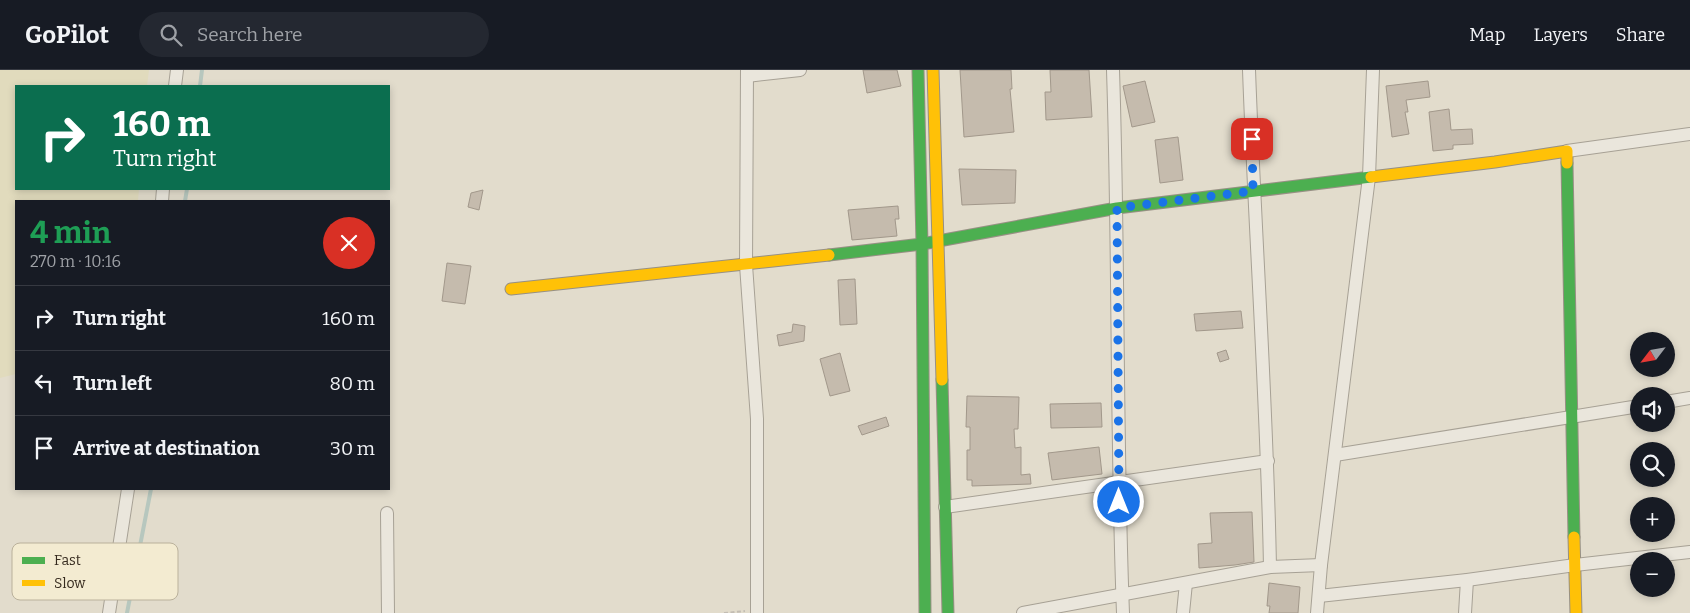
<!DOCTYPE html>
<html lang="en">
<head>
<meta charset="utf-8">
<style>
  body { margin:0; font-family:Bitter,serif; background:#242831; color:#f1f3f6; height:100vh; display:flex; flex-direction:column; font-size:19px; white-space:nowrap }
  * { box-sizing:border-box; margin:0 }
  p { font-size:16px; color:#9ea1a6 }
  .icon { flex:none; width:28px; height:28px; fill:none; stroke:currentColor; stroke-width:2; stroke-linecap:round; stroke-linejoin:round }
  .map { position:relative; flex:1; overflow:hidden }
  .drawer { position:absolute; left:15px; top:130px; width:375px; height:290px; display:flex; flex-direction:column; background:#171b24; border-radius:0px; box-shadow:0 2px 8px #0003 }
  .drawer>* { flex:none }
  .hud { position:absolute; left:15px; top:15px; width:375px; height:105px; border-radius:0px; box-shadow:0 2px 8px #0003; background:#0b6e4f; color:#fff; overflow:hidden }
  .needle { width:32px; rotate:239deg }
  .buttons { position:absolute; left:1630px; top:262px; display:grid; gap:10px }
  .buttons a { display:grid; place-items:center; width:45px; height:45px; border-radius:50%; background:#171b24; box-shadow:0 2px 8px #0003; font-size:25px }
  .pin { position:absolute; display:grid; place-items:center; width:42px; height:42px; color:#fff; margin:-21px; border-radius:10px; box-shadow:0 2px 8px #0006 }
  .me { position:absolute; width:55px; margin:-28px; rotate:0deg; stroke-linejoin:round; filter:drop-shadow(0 0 4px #0008) }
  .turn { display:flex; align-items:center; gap:18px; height:105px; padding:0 15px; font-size:22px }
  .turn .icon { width:65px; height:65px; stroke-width:2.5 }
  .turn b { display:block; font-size:35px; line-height:42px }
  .round { display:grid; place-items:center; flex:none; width:52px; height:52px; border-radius:26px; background:#242831 }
  .head { display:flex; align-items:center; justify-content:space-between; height:85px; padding:0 15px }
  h1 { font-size:30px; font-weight:700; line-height:38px; color:#1e9e55 }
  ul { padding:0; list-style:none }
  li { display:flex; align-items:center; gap:15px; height:65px; padding:0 15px; border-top:1px solid #363941 }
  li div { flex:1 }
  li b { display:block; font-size:19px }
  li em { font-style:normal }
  header { display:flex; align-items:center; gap:30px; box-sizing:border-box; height:70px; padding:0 25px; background:#171b24; border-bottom:1px solid #363941 }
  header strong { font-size:24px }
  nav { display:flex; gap:28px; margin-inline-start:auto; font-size:18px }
  .search { width:350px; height:45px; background:#242831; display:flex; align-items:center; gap:12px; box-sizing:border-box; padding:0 18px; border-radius:28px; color:#9ea1a6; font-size:19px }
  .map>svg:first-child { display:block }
  .farmland { fill:#e1dbbd }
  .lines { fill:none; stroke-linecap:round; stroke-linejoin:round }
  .stream { stroke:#b7c7be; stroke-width:4 }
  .building { fill:#c5bbad; stroke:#a2988b }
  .street-casing { stroke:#a7a195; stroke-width:14 }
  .fast-casing { stroke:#979084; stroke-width:13 }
  .slow-casing { stroke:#979084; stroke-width:13 }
  .path { stroke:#c3bdb3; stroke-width:2; stroke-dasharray:4 2.5; stroke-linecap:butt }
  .street { stroke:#eae6dc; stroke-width:12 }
  .fast { stroke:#4caf50; stroke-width:11 }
  .slow { stroke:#ffc107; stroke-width:11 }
  .route { stroke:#1a73e8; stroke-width:9; stroke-dasharray:0 16.2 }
  .key { fill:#f3ebd1; stroke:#bab19b; stroke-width:1 }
  .key-label { font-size:14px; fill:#352a1e }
</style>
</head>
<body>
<header>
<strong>GoPilot</strong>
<div class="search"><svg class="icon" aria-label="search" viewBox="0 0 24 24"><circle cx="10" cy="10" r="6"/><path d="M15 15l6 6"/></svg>Search here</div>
<nav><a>Map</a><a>Layers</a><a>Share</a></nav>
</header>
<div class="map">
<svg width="1690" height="543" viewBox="0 0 1690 543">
  <rect width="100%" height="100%" fill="#e2dccc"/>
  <polygon class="farmland" points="0,0 149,0 147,16 16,16 16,119 139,119 138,131 16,131 16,304 0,308"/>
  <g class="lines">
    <g class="stream">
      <polyline points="200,16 202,0"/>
      <polyline points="185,131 187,119"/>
      <polyline points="127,543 151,419"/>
    </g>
  </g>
  <g class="building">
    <polygon points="863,0 897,0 901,16 867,23"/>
    <polygon points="960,0 1011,0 1012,19 1010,19 1014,62 964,67"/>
    <polygon points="1050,0 1089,0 1092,47 1046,50 1045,22 1051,22"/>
    <polygon points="1145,11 1155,52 1132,57 1123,16"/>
    <polygon points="1428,11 1430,27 1406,30 1408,42 1405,42 1409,64 1392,67 1386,16"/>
    <polygon points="1449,39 1451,60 1472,59 1473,74 1453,75 1453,79 1433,81 1429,42"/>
    <polygon points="1178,67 1183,110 1160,113 1155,70"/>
    <polygon points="959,99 1016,100 1015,133 962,135"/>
    <polygon points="483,120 479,140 468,137 471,123"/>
    <polygon points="898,136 899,149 895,149 897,166 852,170 848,140"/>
    <polygon points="447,193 471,196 465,234 442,231"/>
    <polygon points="855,209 857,254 840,255 838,210"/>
    <polygon points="1241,241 1243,258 1196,261 1194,244"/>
    <polygon points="793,254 805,256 804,271 779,276 777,265 792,262"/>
    <polygon points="1226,280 1229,289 1220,292 1217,283"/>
    <polygon points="840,283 850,321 830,326 820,289"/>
    <polygon points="967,326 1019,327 1018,359 1014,359 1015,378 1021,377 1021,405 1030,404 1031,414 972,416 972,410 967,410 967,380 970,380 970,357 966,357"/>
    <polygon points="1101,333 1102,357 1051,358 1050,334"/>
    <polygon points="886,347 889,356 862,365 858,356"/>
    <polygon points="1099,377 1102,404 1052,410 1048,383"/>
    <polygon points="1252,442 1254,492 1235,495 1199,498 1198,474 1212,473 1210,443"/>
    <polygon points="1269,513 1300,517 1298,543 1269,543 1270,536 1267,536"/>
  </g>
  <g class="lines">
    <g class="street-casing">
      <g id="street">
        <polyline points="747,0 746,195 757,349 757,543"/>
        <path d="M1113,0C1119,181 1116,362 1123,543"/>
        <path d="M1249,0C1255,166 1267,332 1270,497"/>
        <polyline points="747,6 800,0"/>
        <polyline points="175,16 177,0"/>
        <polyline points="1567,81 1690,64"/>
        <polyline points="162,131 163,119"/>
        <polyline points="1666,332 1690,328"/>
        <polyline points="1335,385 1639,336"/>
        <polyline points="945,437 1268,391"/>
        <polyline points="387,443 388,543"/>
        <polyline points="1319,526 1467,510 1575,495 1690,482"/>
        <polyline points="109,543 128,419"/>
        <polyline points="1023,543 1270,497 1321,495"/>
        <polyline points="1183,543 1186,513"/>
        <polyline points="1317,543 1321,495 1369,107 1373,0"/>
        <polyline points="1465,543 1467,510"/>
      </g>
    </g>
    <g class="fast-casing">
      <g id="fast">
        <polyline points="918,0 922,174 925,543"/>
        <polyline points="1567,93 1574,467"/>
        <polyline points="829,185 922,174 1117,138 1371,107"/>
        <polyline points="942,310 948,543"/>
      </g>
    </g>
    <g class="slow-casing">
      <g id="slow">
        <polyline points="933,0 942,310"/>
        <polyline points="1371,107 1495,92 1567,81 1567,93"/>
        <polyline points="511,219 829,185"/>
        <polyline points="1574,467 1576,543"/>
      </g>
    </g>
    <polyline class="path" points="724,543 745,541"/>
    <use href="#street" class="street"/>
    <use href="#fast" class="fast"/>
    <use href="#slow" class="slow"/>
  </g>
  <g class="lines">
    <polyline class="route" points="1119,432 1117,138 1253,121 1252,69"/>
  </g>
  <rect x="12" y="473" width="166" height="57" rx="8" class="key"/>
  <rect x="22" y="487" width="23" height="7" fill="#4caf50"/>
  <rect x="22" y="510" width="23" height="6" fill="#ffc107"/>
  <g class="key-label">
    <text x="54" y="495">Fast</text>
    <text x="54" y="518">Slow</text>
  </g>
</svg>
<div class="buttons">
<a><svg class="needle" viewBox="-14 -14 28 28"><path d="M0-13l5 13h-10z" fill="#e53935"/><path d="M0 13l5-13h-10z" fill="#9ea1a6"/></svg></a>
<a><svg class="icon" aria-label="sound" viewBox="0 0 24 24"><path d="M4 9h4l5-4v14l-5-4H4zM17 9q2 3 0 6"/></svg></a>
<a><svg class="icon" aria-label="search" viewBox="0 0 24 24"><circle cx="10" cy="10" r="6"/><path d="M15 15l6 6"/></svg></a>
<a>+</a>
<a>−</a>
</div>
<div class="pin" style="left:1252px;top:69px;background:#d93025"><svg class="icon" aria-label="arrive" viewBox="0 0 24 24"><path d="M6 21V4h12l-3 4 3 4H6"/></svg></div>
<svg class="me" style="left:1119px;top:432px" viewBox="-20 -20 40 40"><circle r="17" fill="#1a73e8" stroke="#fff" stroke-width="3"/><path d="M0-11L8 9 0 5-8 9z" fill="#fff"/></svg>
<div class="hud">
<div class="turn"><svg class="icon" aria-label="right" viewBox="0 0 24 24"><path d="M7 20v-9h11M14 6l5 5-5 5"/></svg><div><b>160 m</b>Turn right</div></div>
</div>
<section class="drawer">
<div class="head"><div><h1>4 min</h1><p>270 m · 10:16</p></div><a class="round" style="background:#d93025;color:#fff"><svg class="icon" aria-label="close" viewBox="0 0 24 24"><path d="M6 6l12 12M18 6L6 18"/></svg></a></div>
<ul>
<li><svg class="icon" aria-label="right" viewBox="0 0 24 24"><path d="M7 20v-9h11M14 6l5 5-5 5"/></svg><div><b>Turn right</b></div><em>160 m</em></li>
<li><svg class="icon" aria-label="left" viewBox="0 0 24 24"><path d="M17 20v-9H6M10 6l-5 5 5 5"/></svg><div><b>Turn left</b></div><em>80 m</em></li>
<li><svg class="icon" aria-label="arrive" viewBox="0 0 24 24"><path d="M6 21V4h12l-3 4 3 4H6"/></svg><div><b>Arrive at destination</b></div><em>30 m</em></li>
</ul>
</section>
</div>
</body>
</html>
